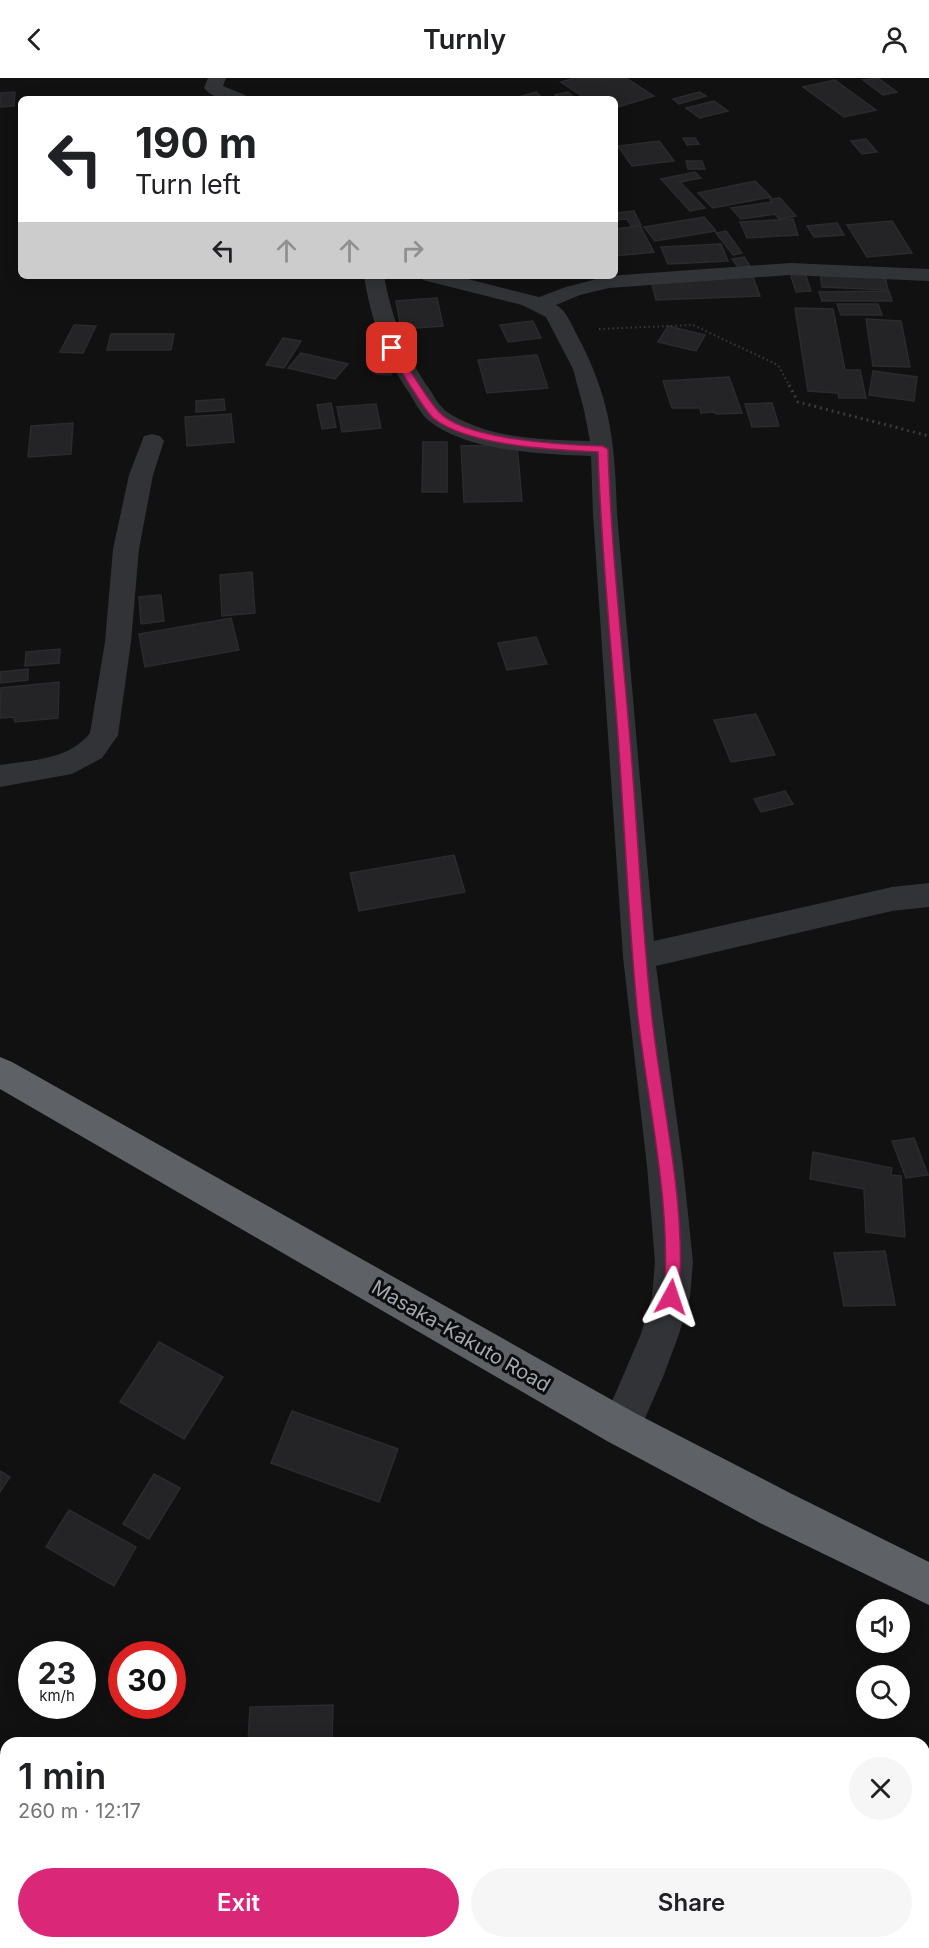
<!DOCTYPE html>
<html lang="en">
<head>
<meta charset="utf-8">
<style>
  body { margin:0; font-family:Inter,sans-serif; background:#f6f6f6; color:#202124; height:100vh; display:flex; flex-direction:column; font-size:22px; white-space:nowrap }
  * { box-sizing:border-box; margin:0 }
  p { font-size:20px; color:#757577 }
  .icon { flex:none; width:33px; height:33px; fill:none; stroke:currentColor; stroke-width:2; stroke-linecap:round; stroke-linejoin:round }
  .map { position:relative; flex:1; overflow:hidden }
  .drawer { position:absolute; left:0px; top:1659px; width:930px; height:212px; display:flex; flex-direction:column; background:#fff; border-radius:18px 18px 0 0; box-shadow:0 3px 15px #0003 }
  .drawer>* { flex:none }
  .hud { position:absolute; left:18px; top:18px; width:600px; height:183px; border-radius:9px; box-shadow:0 3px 15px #0003; background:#fff; color:#202124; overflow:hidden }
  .fabs { position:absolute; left:856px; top:1521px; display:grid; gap:12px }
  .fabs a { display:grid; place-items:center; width:54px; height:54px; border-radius:50%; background:#fff; box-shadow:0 3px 15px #0003; font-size:30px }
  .speed { position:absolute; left:18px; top:1563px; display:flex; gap:12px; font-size:30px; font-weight:700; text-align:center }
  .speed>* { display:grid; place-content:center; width:78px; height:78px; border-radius:50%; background:#fff; box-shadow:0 3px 15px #0003; line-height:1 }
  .speed small { font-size:15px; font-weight:400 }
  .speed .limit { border:9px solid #d22; background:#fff; color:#111 }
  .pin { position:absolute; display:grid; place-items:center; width:51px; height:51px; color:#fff; margin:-26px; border-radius:12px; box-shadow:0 3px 9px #0006 }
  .me { position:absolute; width:66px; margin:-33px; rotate:5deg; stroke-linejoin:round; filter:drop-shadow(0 0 4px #0008) }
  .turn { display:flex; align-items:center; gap:21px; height:126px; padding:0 18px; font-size:27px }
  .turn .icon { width:78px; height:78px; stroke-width:2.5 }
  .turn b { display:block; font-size:42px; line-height:51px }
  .lanes { display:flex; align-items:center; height:57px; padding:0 18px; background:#0003; justify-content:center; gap:30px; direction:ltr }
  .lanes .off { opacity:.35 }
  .round { display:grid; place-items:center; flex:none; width:63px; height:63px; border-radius:32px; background:#f6f6f6 }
  .summary { display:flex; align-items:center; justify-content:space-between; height:102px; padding:0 18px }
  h1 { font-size:36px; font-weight:600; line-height:45px }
  .button { display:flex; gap:12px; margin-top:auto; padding:12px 18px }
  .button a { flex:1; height:69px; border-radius:36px; background:#db2777; color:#fff; font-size:24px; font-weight:600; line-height:69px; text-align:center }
  .button a+a { background:#f6f6f6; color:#202124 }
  header { display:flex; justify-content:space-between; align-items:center; height:78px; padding:0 18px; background:#fff; font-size:27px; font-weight:600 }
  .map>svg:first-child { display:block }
  .building { fill:#242426; stroke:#2b2b2e; stroke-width:1.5 }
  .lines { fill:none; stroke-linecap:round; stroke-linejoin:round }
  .path-far1 { stroke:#383a3e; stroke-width:2; stroke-dasharray:1.5 3; stroke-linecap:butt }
  .path { stroke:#383a3e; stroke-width:3; stroke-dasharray:2 4; stroke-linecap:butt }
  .street { fill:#323337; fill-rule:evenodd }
  .highway { fill:#5e6267; fill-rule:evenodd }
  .route { fill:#db2777; stroke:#8e194d; stroke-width:1.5 }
  .labels { text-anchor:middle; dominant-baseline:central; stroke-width:6; stroke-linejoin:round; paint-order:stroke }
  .street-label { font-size:20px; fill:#a3a9b2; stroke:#0c0c0d }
</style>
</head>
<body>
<header><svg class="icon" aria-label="back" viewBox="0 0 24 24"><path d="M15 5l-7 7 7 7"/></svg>Turnly<svg class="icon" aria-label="person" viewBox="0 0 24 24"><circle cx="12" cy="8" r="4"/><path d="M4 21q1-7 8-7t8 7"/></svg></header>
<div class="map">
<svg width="929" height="1870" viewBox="0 0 929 1870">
  <rect width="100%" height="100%" fill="#111112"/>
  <g class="building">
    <polygon points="575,0 626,0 654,18 615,30 615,21 586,21 561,4"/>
    <polygon points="878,0 897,14 883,17 863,2"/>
    <polygon points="835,2 876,32 844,39 803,9"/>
    <polygon points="15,14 14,28 0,29 0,15"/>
    <polygon points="536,14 543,20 511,21"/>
    <polygon points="568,14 576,21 560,21 555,17"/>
    <polygon points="699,14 706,18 679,26 673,21"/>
    <polygon points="714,23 728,33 700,40 686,30"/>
    <polygon points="683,60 695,60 699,66 687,67"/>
    <polygon points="866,61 877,74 862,76 851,63"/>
    <polygon points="659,63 674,83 632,88 618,68"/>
    <polygon points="686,83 702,83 705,91 688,91"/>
    <polygon points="695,94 701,100 680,104 705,130 690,133 661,101"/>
    <polygon points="755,103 771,119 713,130 698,115"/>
    <polygon points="780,120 796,138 779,141 775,136 741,141 731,130 772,124 770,121"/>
    <polygon points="634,133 641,147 631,148 627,141 615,142 615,135"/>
    <polygon points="704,139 716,153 655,163 644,149"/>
    <polygon points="793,141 798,157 747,160 740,144"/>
    <polygon points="892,143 912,175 867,179 847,147"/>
    <polygon points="837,145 844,157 814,159 807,148"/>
    <polygon points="640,148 654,174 615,178 615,151"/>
    <polygon points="726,153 742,175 733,177 716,155"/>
    <polygon points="721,166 728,183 668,186 661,169"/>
    <polygon points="744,179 750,188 738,189 732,181"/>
    <polygon points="790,195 805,195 811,213 796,214"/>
    <polygon points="820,196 885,199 888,212 822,209"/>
    <polygon points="753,199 760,218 656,222 651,202"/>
    <polygon points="889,213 892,223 822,223 819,214"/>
    <polygon points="437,220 443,248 401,251 396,223"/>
    <polygon points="837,226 878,226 882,237 841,237"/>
    <polygon points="795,230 833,231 845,292 860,292 866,320 839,320 838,315 808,313"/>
    <polygon points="866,241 901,243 910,289 873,288"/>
    <polygon points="533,243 541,260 508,264 500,247"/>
    <polygon points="74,247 96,248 83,275 60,274"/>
    <polygon points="668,248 705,257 696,273 658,264"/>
    <polygon points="111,256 174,256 171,272 107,272"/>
    <polygon points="283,260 301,263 284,290 266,287"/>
    <polygon points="301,275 348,286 335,301 288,290"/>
    <polygon points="537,277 548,310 487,315 478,282"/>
    <polygon points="379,286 393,287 391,297 376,296"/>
    <polygon points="873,293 917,299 914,323 869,317"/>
    <polygon points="729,299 742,335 716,336 715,334 701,335 700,330 672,330 663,303"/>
    <polygon points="224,321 225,332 196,334 196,323"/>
    <polygon points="331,325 336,349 322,351 317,327"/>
    <polygon points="772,325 779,348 752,349 745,326"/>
    <polygon points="376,326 381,350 342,354 337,329"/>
    <polygon points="231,336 234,364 187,368 185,339"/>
    <polygon points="73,345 71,376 28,379 31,348"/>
    <polygon points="423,364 447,364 447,414 422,414"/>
    <polygon points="517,367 522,423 464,424 461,368"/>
    <polygon points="252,494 255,535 222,538 220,497"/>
    <polygon points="161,517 164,543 141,546 139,519"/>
    <polygon points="231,540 239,572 145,589 139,556"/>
    <polygon points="536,559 547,586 507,592 498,565"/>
    <polygon points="60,571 59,585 25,588 26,574"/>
    <polygon points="28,591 28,602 0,605 0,594"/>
    <polygon points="59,604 58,640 15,644 14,639 0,640 1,610"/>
    <polygon points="756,636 775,677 731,684 714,642"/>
    <polygon points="785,713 793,726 761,734 754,721"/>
    <polygon points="454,777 465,814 359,833 350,795"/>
    <polygon points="914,1060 928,1097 906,1100 892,1063"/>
    <polygon points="813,1074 892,1090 891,1097 901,1098 905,1159 866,1154 864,1111 810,1101"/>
    <polygon points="885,1173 895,1227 844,1228 834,1175"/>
    <polygon points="159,1264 223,1299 184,1361 120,1324"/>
    <polygon points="292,1333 398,1371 379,1424 271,1385"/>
    <polygon points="0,1393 10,1399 0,1414"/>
    <polygon points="154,1396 180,1410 149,1461 123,1446"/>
    <polygon points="69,1432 136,1469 114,1508 46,1469"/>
    <polygon points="333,1627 332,1665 248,1665 250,1629"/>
  </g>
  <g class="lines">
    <polyline class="path-far1" points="599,251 693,247 778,287 790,309"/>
    <polyline class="path" points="789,307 798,324 929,358"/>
    <g class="street">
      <path d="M208,0H226L223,8L245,17L248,21C233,21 214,23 204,10Z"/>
      <path d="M790,185L929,191V203L790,197L609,210L580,217L556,227C567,233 571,246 577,257C611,321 615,365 617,436L654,863L892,809L929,805V829L892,833L656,888L683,1088L693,1184L690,1219L679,1256L663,1299L635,1363L621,1369L607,1363L601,1349L641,1256L652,1219L655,1184L647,1088L623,879L593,436L591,378C543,376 467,374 428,342C420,335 415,324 410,316C384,279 371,242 364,198H384C392,240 405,277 430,312C435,320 440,329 447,334C489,361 542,362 590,363L584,332L573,291L546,239L522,227L423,202L420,198H456L539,219L566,209L608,198Z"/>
      <path d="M152,356L160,358L164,363L153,397L139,471L131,564L118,657L102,680L72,696L0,709V687C32,682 69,682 90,655L105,564L113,471L129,397L144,358Z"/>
    </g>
    <polygon class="highway" points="0,979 12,984 635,1335 790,1415 929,1484 929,1527 760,1445 607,1363 0,1011"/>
  </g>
  <path class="route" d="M389,269H395C409,289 422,315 439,334C465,362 565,367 603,368L608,371C611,472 623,573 631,674C638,759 642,845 651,931C661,1026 687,1123 679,1219L677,1224L671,1226L666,1224L664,1219C672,1123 647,1025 637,930C629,845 625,758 619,672C612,573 601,474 598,374C554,372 468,368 433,340C422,330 397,285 387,270Z"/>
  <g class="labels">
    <g class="street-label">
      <text transform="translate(461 1258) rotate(30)">Masaka-Kakuto Road</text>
    </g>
  </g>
</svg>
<div class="fabs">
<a><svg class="icon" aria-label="sound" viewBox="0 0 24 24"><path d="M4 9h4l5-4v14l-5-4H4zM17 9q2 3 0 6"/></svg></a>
<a><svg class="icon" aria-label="search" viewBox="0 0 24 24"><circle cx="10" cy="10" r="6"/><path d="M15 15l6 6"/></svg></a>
</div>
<div class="speed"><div>23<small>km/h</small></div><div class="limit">30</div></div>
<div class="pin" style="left:392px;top:270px;background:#d93025"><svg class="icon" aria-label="arrive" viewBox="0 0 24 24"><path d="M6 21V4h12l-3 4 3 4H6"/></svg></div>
<svg class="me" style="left:671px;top:1219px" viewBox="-20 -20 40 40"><path d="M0-17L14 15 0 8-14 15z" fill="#db2777" stroke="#fff" stroke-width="4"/></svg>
<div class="hud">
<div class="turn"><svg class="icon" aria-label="left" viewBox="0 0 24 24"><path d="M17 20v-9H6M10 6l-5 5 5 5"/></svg><div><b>190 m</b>Turn left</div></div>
<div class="lanes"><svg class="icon" aria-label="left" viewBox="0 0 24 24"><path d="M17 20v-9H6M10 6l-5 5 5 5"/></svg><svg class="icon off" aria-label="ahead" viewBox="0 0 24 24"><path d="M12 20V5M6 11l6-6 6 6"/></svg><svg class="icon off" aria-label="ahead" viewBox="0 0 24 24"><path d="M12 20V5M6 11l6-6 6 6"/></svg><svg class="icon off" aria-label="right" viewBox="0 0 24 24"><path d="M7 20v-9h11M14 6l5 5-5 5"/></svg></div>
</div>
<section class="drawer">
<div class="summary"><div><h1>1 min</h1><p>260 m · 12:17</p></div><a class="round"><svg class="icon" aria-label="close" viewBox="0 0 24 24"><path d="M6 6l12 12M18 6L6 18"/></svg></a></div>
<div class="button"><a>Exit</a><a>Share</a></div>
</section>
</div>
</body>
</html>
